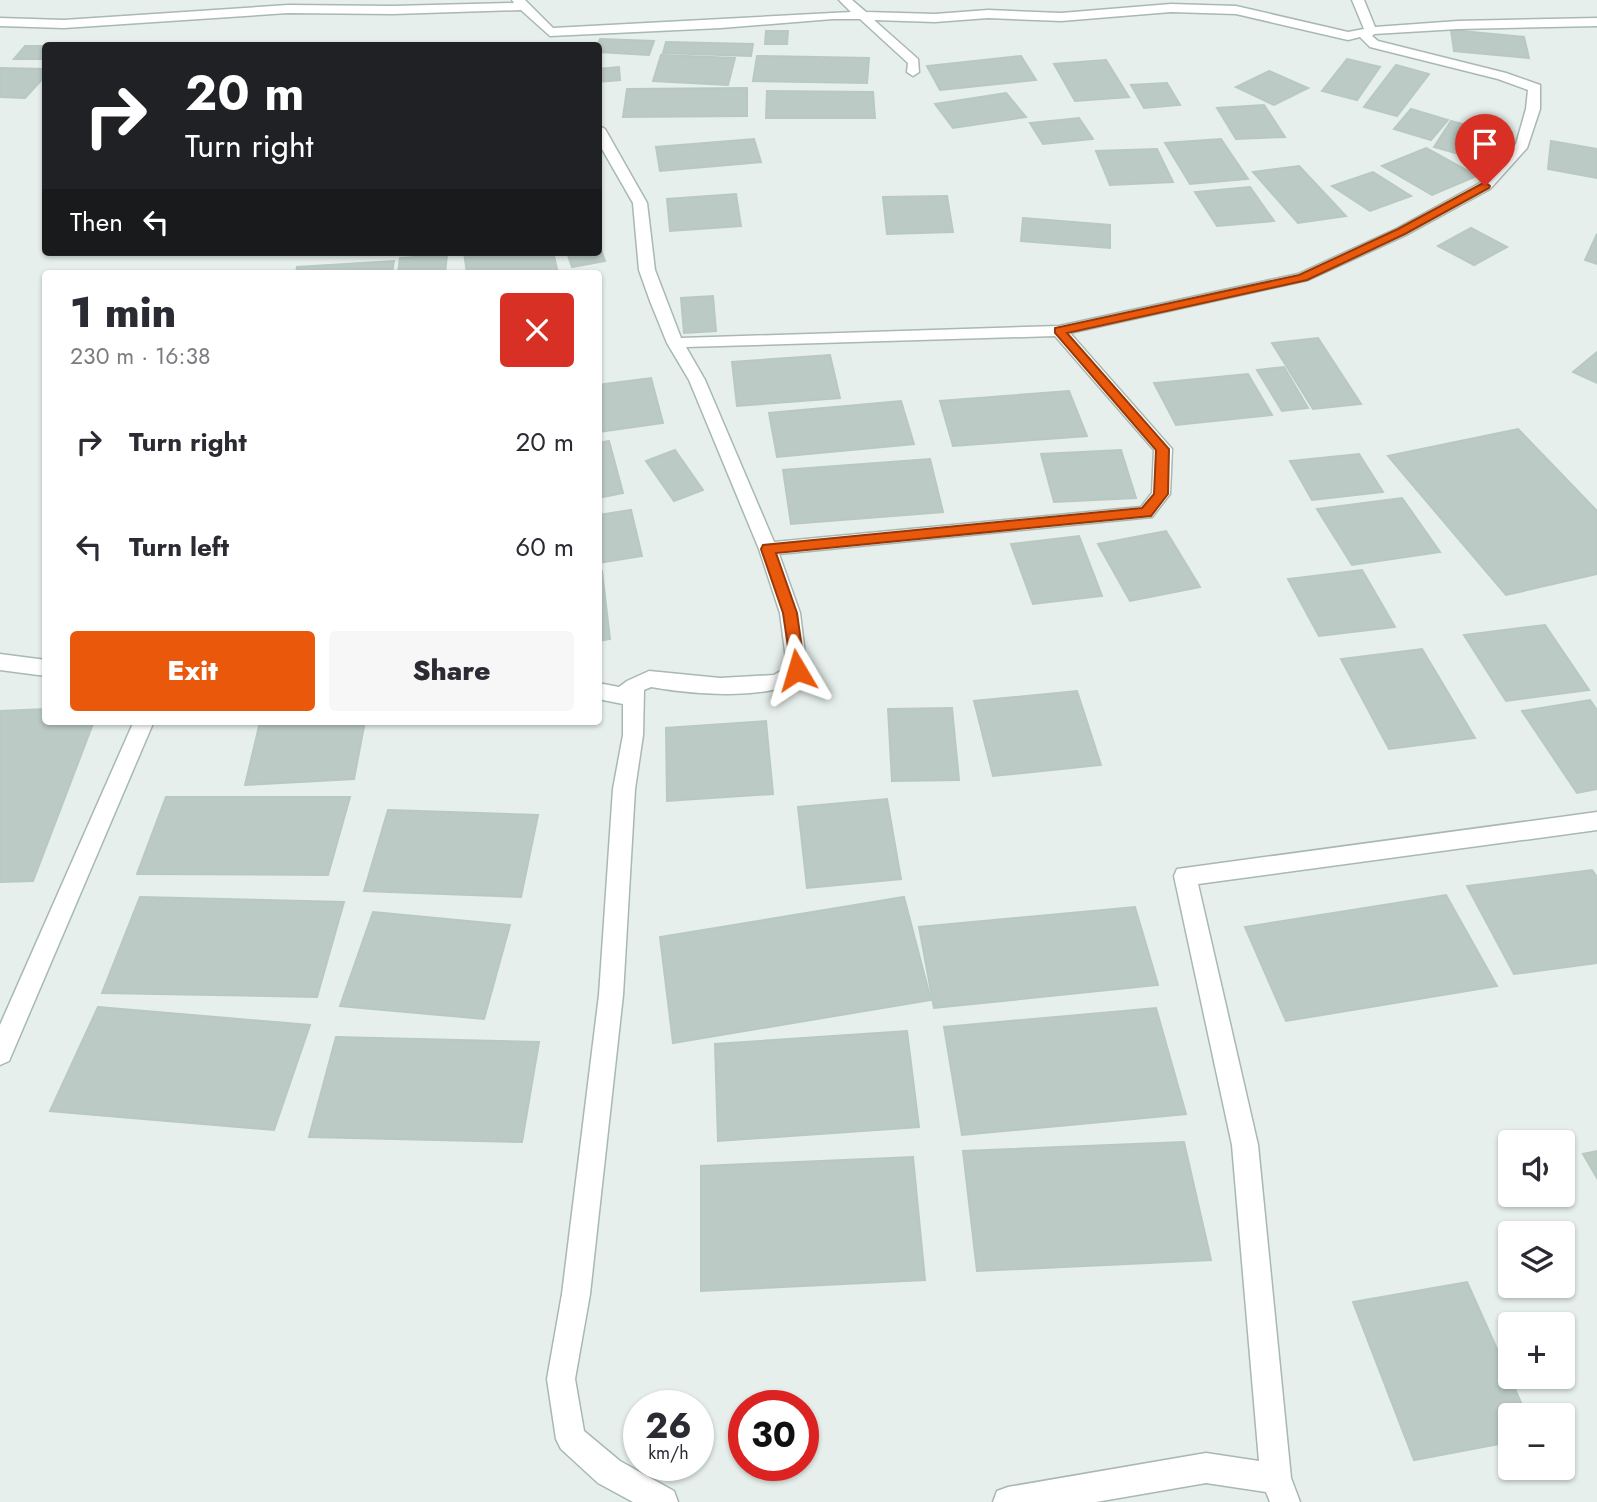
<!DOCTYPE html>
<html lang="en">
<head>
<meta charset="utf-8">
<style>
  body { margin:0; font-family:Jost,sans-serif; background:#f7f7f7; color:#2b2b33; height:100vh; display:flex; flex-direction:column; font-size:26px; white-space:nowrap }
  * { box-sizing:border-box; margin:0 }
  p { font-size:23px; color:#7c7c81 }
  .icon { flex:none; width:38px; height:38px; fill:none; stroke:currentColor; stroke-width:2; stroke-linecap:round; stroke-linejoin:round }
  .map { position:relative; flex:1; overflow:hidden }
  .drawer { position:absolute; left:42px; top:270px; width:560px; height:455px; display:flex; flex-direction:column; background:#fff; border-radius:7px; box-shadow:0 2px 5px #0004 }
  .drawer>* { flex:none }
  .top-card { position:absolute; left:42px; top:42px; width:560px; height:214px; border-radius:7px; box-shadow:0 2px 5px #0004; background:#202124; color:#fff; overflow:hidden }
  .controls { position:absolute; left:1498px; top:1130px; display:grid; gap:14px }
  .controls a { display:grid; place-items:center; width:77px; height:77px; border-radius:7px; background:#fff; box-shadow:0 2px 5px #0004; font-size:35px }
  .speed { position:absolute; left:623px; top:1390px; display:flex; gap:14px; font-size:35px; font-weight:700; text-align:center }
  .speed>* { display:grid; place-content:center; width:91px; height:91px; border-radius:50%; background:#fff; box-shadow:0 2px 5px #0004; line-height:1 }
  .speed small { font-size:18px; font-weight:400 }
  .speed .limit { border:10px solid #d22; background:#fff; color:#111 }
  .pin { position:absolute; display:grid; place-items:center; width:60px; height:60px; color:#fff; margin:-72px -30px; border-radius:50% 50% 50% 0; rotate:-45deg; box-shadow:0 0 7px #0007 }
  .pin .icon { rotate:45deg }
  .me { position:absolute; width:77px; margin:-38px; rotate:353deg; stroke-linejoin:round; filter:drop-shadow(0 0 5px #0008) }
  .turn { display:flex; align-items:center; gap:24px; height:147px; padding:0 28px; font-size:32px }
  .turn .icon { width:91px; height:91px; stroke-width:2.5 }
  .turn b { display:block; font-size:49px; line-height:60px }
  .then { display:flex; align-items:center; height:66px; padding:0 28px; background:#0003; gap:14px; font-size:26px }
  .round { display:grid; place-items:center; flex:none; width:74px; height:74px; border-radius:7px; background:#f7f7f7 }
  .head { display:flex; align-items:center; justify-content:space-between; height:119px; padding:0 28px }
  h1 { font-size:42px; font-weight:800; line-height:52px }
  .primary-button { display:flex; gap:14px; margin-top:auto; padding:14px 28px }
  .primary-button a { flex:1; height:80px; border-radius:7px; background:#ea580c; color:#fff; font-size:28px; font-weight:800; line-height:80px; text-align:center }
  .primary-button a+a { background:#f7f7f7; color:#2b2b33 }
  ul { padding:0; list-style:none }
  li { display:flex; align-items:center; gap:21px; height:105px; padding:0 28px }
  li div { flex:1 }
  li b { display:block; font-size:26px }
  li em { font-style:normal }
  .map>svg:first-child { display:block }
  .building { fill:#bbcac4; stroke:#b8c9c2; stroke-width:2 }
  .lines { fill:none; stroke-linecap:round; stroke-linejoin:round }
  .street-casing { stroke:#a8b8b2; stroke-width:3 }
  .street { fill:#fff; fill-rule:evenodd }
  .route { fill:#ea580c; stroke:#983908; stroke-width:2 }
</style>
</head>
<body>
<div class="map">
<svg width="1597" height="1502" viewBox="0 0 1597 1502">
  <rect width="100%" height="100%" fill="#e6efeb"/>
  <g class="building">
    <polygon points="1451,30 1524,37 1529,58 1454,51"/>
    <polygon points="766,31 788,31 787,44 765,44"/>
    <polygon points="600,39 654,41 649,55 598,52 597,46"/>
    <polygon points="666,42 753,44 751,56 663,53"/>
    <polygon points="25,46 46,46 46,59 14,59"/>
    <polygon points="661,55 735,58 728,85 653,81"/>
    <polygon points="757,56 869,58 867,83 753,81"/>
    <polygon points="1021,56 1036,80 940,90 927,66"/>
    <polygon points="1347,59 1380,67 1357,100 1322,91"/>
    <polygon points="1106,60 1129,97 1075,101 1054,64"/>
    <polygon points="1396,65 1429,74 1397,116 1364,107"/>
    <polygon points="619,67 620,80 598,82 598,69"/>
    <polygon points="0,68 46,69 46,75 25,98 0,97"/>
    <polygon points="1269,71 1308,88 1274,105 1236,87"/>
    <polygon points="1167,83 1180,105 1144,108 1131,85"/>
    <polygon points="747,88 747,116 623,117 627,89"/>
    <polygon points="767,91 873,92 875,118 766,118"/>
    <polygon points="1006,93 1026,117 953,128 935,104"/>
    <polygon points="1264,105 1285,137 1236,139 1217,108"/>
    <polygon points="1411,109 1448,120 1431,140 1394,129"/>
    <polygon points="1079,118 1093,139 1043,144 1030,123"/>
    <polygon points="1451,121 1504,135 1487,162 1434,147"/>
    <polygon points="754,139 761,162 660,171 656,147"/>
    <polygon points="1221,139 1248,179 1190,184 1165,143"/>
    <polygon points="1551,141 1597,149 1597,178 1548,169"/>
    <polygon points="1426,148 1477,176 1432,195 1382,166"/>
    <polygon points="1157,149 1173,182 1110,185 1096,151"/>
    <polygon points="1299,166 1346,216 1298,223 1253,172"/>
    <polygon points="1373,172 1411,196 1370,211 1332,186"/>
    <polygon points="1250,187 1274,221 1217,226 1195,192"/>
    <polygon points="736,194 741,226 670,231 667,199"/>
    <polygon points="947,196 953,232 887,234 883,197"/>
    <polygon points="1023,218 1110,225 1110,248 1021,241"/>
    <polygon points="1471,228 1507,247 1474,265 1438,246"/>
    <polygon points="1597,234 1597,264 1585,260"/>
    <polygon points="600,247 605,261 572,267 567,252 598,252"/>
    <polygon points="464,252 553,252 558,273 467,273"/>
    <polygon points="447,255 445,273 398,273 400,258"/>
    <polygon points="394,261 392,273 296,273 297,267"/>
    <polygon points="713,296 716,331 684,333 681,298"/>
    <polygon points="1318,338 1361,404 1313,409 1272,343"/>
    <polygon points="1597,352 1597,383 1573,372"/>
    <polygon points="830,355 840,398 737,406 732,362"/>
    <polygon points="1284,367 1308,408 1282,411 1257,370"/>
    <polygon points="1248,374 1272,415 1176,425 1154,383"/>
    <polygon points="651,378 663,423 598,432 598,385"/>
    <polygon points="1069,391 1087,436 953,446 940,401"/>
    <polygon points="901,401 914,444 777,457 769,413"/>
    <polygon points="1518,429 1597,511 1597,574 1506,595 1388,456"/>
    <polygon points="609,441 623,493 598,498 598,443"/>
    <polygon points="675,450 703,490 674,501 646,461"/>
    <polygon points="1121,450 1136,498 1054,502 1041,454"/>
    <polygon points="1359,454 1383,492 1312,500 1290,461"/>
    <polygon points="930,459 943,512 791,524 783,470"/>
    <polygon points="1402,498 1440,552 1352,565 1317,509"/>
    <polygon points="631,510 642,556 598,563 598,515"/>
    <polygon points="1166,531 1200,587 1130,601 1098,544"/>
    <polygon points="1079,536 1102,596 1033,604 1011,544"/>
    <polygon points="1362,570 1395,627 1319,636 1288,579"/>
    <polygon points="602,571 610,639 598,641 598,572"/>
    <polygon points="1545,625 1589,690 1506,701 1464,635"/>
    <polygon points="1422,649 1475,738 1389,749 1341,659"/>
    <polygon points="1077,691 1101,765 993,776 974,701"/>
    <polygon points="1590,700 1597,710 1597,789 1577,793 1522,711"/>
    <polygon points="952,708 959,780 892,781 888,709"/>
    <polygon points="46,709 46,721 94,721 33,881 0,882 0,711"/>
    <polygon points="365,721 354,779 245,785 260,722"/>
    <polygon points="766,721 773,794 667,801 666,728"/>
    <polygon points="166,797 350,797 328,875 137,874"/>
    <polygon points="887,799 901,879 807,888 798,807"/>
    <polygon points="388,810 538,815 521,897 364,891"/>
    <polygon points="1592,870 1597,877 1597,963 1514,974 1467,886"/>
    <polygon points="1446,895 1497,986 1286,1021 1245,927"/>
    <polygon points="140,897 344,902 317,997 102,993"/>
    <polygon points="904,897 931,1000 673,1043 660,937"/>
    <polygon points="1135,907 1158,985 934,1008 919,927"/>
    <polygon points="373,912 510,925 484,1019 340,1006"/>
    <polygon points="98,1007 310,1025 274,1130 50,1111"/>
    <polygon points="1156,1008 1186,1114 962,1135 944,1027"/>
    <polygon points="907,1031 919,1127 718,1141 715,1044"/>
    <polygon points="336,1037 539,1042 522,1142 309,1137"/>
    <polygon points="1184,1142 1211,1260 977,1271 963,1151"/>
    <polygon points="1597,1151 1597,1178 1583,1154"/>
    <polygon points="913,1157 925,1280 701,1291 701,1166"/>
    <polygon points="1467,1282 1527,1416 1510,1416 1510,1442 1414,1460 1353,1302"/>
  </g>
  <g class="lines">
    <g class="street-casing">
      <g id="street">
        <path d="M512,0H525L553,28L851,12L839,0H852L866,12L935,14L988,10L1061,13L1171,4L1236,6L1348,32L1364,29L1352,0H1364L1375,27L1458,21L1597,18V26L1458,29L1374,34L1372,36L1378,41L1506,73L1540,85V109L1527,148L1490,189L1406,235L1308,280L1070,333L1172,449L1170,494L1152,517L779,554L800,613L807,670C788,705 685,693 651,687L644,690L643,735L635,789L623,995L590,1294L575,1379L584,1431L620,1461L674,1491L678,1502H633L598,1483L561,1449L556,1439L547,1379L562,1294L599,995L613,789L623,735V704L598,699V683L619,687L627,681L649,671L720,678L774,675L787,667L780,613L759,549L689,380L667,343L650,301L639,270L633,203L598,142V125L605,129L647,203L655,270L681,338L1059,326L1298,274L1396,229L1480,183L1516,144L1526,109L1528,90L1498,79L1370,47L1360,37L1348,40L1236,14L1171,12L1061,21L988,18L935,22L874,20L918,59L919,72L913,76L907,72L908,63L860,19H833L721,28L550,36L521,10L393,14L288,13L64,28L0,26V18L64,20L288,5L393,6L514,3ZM1055,336L1154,450L1152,493L1141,507L774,542L705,380L686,347Z"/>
        <polygon points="0,654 46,660 46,676 0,670"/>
        <polygon points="134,721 154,721 9,1061 0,1065 0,1025"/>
        <polygon points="1597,812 1597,830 1198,884 1258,1145 1291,1478 1300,1502 1270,1502 1266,1492 1206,1483 1096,1502 993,1502 997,1491 1008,1487 1206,1453 1259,1461 1232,1145 1174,876 1177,869"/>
      </g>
    </g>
    <use href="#street" class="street"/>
  </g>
  <polygon class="route" points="1485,182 1490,186 1489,188 1405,234 1307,280 1067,333 1169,449 1168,494 1151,516 776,553 797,613 805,670 797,675 792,674 783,613 761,549 763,545 1142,508 1154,494 1156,450 1055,333 1055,328 1299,275 1398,229"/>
</svg>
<div class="controls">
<a><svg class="icon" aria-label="sound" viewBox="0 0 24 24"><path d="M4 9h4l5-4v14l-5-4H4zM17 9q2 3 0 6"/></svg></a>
<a><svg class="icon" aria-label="layers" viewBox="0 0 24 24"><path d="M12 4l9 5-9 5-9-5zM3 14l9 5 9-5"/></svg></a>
<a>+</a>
<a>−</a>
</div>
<div class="speed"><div>26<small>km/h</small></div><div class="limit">30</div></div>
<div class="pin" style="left:1485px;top:186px;background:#d93025"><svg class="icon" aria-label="arrive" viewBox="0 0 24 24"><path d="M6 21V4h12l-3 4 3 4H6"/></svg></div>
<svg class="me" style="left:797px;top:670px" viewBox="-20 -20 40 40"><path d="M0-17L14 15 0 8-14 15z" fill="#ea580c" stroke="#fff" stroke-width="4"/></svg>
<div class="top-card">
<div class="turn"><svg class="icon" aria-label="right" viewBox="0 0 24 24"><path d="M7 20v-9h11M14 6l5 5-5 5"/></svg><div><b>20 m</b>Turn right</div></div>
<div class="then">Then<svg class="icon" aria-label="left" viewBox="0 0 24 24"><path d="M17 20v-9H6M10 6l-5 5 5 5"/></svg></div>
</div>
<section class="drawer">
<div class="head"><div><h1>1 min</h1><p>230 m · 16:38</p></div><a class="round" style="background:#d93025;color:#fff"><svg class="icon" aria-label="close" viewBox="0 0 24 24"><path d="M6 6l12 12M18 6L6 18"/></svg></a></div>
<ul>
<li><svg class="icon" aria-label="right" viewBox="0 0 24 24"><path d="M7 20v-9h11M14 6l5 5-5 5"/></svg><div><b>Turn right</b></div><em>20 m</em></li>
<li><svg class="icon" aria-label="left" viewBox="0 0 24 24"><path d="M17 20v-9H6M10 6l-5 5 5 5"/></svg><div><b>Turn left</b></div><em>60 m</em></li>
</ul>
<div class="primary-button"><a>Exit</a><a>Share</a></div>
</section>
</div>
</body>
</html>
